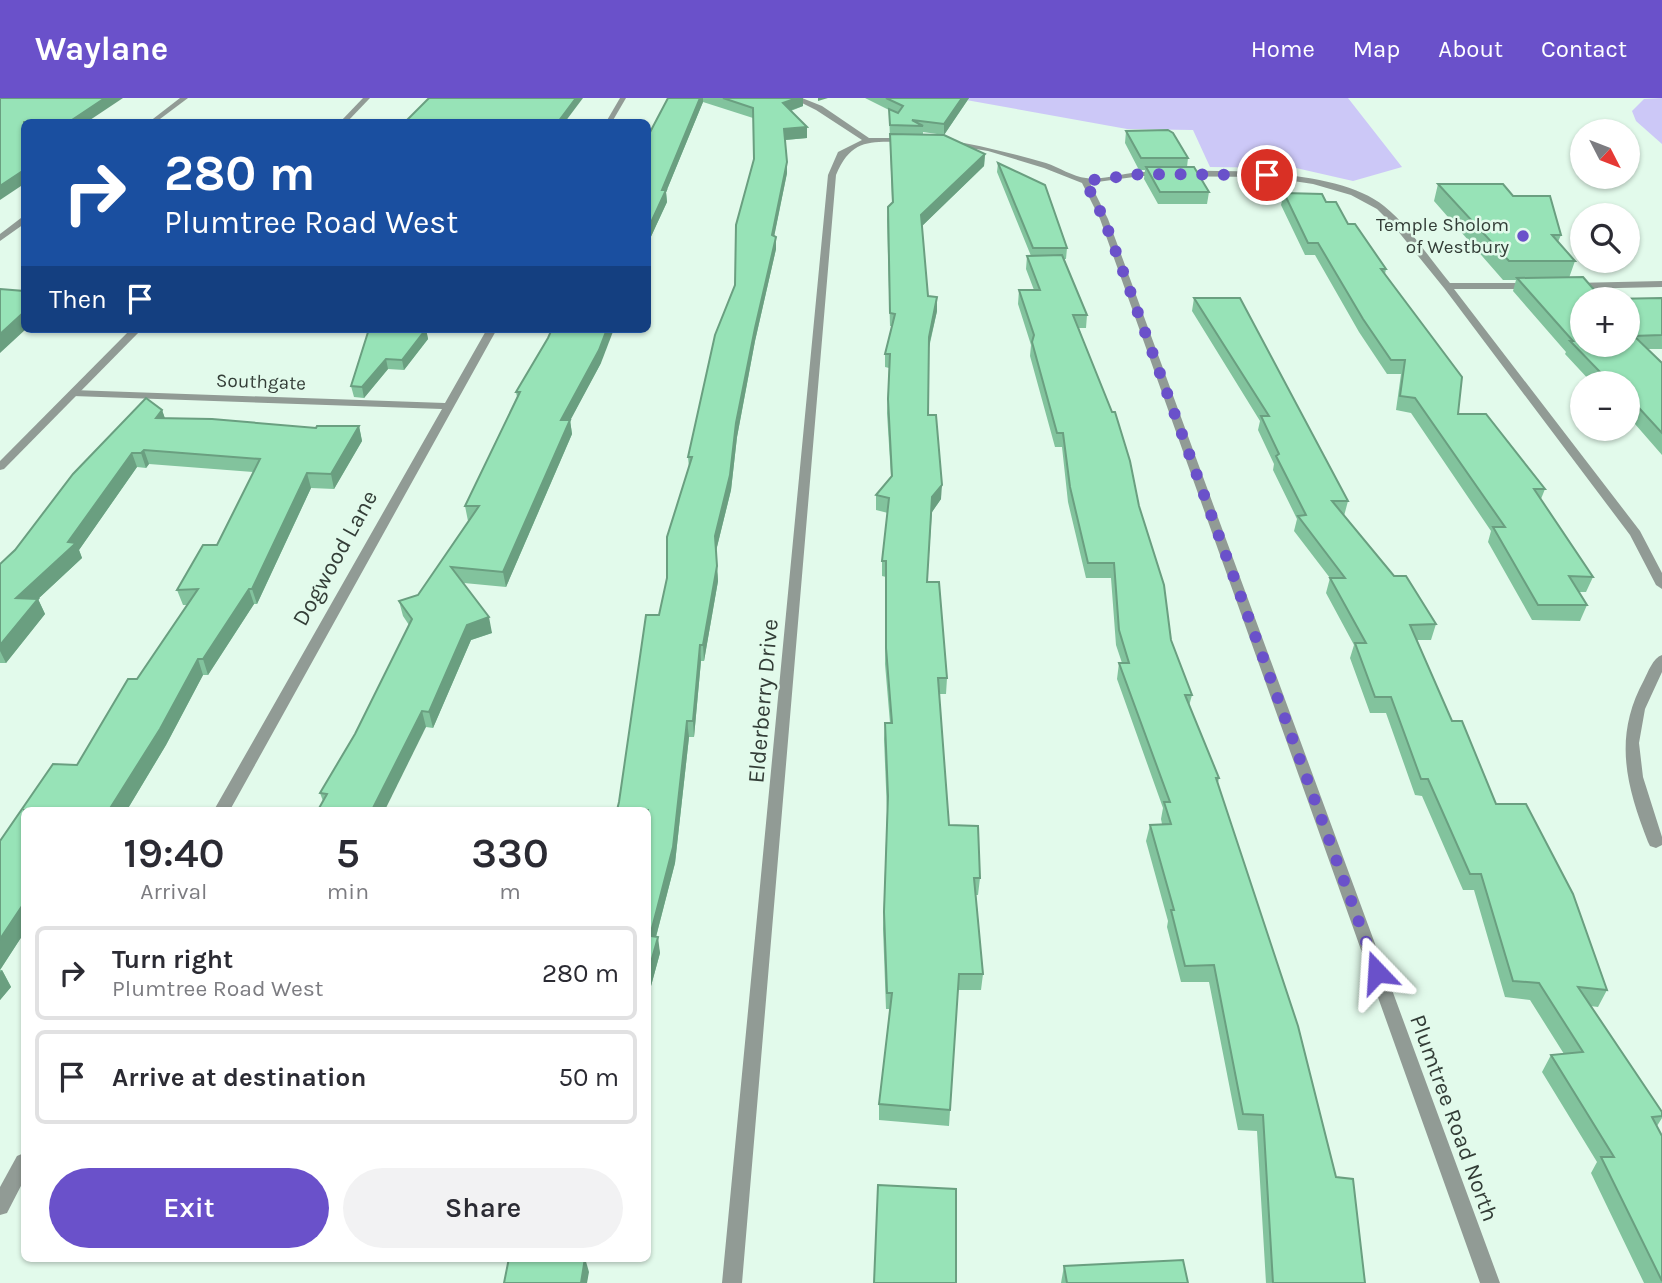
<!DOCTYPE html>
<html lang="en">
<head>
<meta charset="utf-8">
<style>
  body { margin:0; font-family:Karla,sans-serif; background:#f2f2f3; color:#2b2b33; height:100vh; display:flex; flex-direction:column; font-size:26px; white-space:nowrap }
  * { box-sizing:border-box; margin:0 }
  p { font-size:23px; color:#7c7c81 }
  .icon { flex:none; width:38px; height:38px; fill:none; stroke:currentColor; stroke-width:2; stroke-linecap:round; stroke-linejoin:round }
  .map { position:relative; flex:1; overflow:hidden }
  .sheet { position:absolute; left:21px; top:709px; width:630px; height:455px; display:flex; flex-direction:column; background:#fff; border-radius:10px; box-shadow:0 2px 5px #0004 }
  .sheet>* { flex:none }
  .top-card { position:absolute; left:21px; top:21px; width:630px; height:214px; border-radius:10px; box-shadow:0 2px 5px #0004; background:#1a4fa0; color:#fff; overflow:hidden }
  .needle { width:46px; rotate:132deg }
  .controls { position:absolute; left:1570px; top:21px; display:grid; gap:14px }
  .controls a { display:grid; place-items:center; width:70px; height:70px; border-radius:50%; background:#fff; box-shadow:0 2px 5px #0004; font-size:35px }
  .pin { position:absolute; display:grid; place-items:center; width:60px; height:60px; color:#fff; margin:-30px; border:4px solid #fff; border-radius:50%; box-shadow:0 2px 7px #0007 }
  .me { position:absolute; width:77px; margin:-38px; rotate:340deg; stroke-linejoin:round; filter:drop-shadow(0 0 5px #0008) }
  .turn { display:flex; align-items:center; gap:24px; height:147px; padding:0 28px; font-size:32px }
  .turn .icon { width:91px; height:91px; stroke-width:2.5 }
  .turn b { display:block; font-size:49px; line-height:60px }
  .then { display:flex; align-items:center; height:66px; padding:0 28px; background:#0003; gap:14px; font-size:26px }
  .eta { display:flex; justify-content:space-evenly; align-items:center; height:119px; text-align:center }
  .eta b { font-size:42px; font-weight:600; line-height:49px }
  .cta { display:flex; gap:14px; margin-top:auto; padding:14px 28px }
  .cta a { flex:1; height:80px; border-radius:42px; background:#6a51ca; color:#fff; font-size:28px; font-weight:600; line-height:80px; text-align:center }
  .cta a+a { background:#f2f2f3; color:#2b2b33 }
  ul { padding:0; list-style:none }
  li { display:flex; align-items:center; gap:21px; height:94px; margin:0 14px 10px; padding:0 14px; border:4px solid #e1e1e2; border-radius:10px }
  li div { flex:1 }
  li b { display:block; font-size:26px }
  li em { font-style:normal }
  header { display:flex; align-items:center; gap:42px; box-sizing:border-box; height:98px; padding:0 35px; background:#6a51ca; color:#fff }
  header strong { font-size:33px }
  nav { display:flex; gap:38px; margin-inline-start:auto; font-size:24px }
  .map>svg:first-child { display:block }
  .green { fill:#ccc8f7 }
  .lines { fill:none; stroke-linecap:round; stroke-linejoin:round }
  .minor { fill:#919b95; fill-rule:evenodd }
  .tertiary { fill:#919b95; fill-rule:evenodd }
  .wall { fill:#82c39d }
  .shaded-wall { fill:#6a9f80 }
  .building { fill:#97e3b7; stroke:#6a9f80; stroke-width:2 }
  .route { stroke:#6a51ca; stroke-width:12; stroke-dasharray:0 21.6 }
  .poi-dot { fill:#6a51ca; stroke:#e2faeb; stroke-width:2.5 }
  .labels { text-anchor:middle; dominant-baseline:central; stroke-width:5; stroke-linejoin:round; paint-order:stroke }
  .far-poi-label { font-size:19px; fill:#333d37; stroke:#e2faeb; text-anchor:end }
  .far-street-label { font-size:19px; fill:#333d37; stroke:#e2faeb }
  .street-label { font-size:23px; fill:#333d37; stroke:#e2faeb }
</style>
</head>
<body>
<header>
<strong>Waylane</strong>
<nav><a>Home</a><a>Map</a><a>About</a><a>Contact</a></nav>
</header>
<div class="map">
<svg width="1662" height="1185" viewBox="0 0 1662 1185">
  <rect width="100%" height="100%" fill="#e2faeb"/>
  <g class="green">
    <polygon points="955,0 1348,0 1402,69 1353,83 1296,70 1210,69 1193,32 1127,31"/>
    <polygon points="1662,0 1662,46 1636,23 1632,13 1644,1"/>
  </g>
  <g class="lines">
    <g class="minor">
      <polygon points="180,0 188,0 156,24 149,24"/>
      <polygon points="620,0 626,0 612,24 606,24"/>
      <path d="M792,0H802L822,8L869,40H908L912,42L908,44C872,44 852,39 836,77L742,1185H722L828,77L838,54L862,42L816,12Z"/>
      <path d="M942,41C978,47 1011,55 1046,65C1059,69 1073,79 1086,80C1102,83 1126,74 1144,74C1207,72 1334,68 1384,108C1409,128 1429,160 1450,185H1533L1538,188L1533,191H1454L1640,433L1662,475V491L1656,487L1630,437L1444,190L1393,127L1377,111L1351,97L1313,86L1267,79L1141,78L1090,85L1108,121L1500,1185H1480L1100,121L1082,85L1044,70L988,53L939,45V41Z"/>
      <polygon points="21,120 24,120 24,126 0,143 0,136"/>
      <polygon points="1662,183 1662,189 1574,191 1569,188 1574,185"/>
      <polygon points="487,231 497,231 230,712 214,712 442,311 73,298 68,295 73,292 445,305"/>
      <path d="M1662,557V574L1645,611L1639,645L1643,679L1662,739V747L1656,750L1650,748L1648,744C1626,687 1613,639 1644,582C1648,574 1653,560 1662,557Z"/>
      <polygon points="24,1055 24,1082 7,1115 0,1117 0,1089 17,1058"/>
    </g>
    <g class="tertiary">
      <polygon points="363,0 370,0 347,24 340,24"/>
      <polygon points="131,231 142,231 4,371 0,372 0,363"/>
    </g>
  </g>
  <g class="wall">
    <polygon points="668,0 803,0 803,8 791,13 807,40 785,42 787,75 774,138 776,151 755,243 737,339 731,392 716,453 718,483 704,563 701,563 694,639 689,639 675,765 656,839 660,855 648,899 659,517 667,480 689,370 688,359 735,187 754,61 753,20 703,4 666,94 667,104 648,145 648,38"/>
    <polygon points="865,0 969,0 944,37 923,34 923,37 985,56 984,68 922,128 928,198 937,199 937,213 929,250 928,317 941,401 932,414 927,484 947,580 946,596 939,596 949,727 980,780 978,797 976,797 983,876 981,892 958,892 949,1028 879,1022 879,1006 890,911 886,911 883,831 887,714 884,641 885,625 890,625 885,566 886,479 882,478 882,463 888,415 876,412 876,397 891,379 887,315 889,270 885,269 885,256 892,228 890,228 887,121 888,109 892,105 889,12"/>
    <polygon points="1126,33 1188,60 1187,69 1209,94 1207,106 1158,106 1144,81 1145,72 1139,72 1125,45"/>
    <polygon points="998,65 1067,150 1066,161 1064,161 1087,217 1086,230 1079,230 1139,408 1171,542 1192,597 1189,608 1219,680 1218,685 1336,1079 1365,1185 1266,1185 1257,1033 1238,1032 1209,884 1181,884 1167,829 1168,823 1146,743 1150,727 1162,726 1161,721 1163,710 1117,581 1119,565 1122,565 1116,547 1111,480 1086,480 1068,404 1062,349 1055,349 1030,258 1031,247 1018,206 1019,192 1034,192 1026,171 1027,158 1031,158 997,74"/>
    <polygon points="1438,86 1513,98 1561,137 1558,144 1575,163 1569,180 1602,201 1662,200 1662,251 1648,251 1662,265 1662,357 1628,318 1628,285 1592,285 1565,256 1566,254 1513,193 1516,182 1503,182 1434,103"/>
    <polygon points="1284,95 1326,104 1348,126 1386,171 1385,176 1458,316 1545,391 1541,401 1593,479 1586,494 1578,494 1587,507 1580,523 1532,522 1488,444 1491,433 1411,315 1396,312 1401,276 1387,276 1359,234 1315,157 1305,157 1281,107"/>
    <polygon points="1194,200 1348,403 1344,418 1394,478 1436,526 1431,542 1417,542 1452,623 1496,706 1607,892 1598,909 1590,908 1662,1014 1662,1020 1657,1028 1662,1038 1662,1185 1644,1185 1591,1075 1597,1064 1542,974 1551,957 1564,956 1530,902 1505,899 1474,792 1463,792 1422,698 1415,697 1386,615 1370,615 1350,560 1354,547 1326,495 1330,480 1294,433 1297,421 1273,372 1274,366 1258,332 1260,323 1192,213"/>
    <polygon points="369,231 426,231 428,241 404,272 388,271 364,300 354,299 351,288"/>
    <polygon points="601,265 570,322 572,336 506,489 464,485 492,535 471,542 433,630 426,629 323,703 320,695 355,636 409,527 403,518 399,503 418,497 469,423 468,423 465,408 517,299 516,294"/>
    <polygon points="146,300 162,312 165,321 212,321 316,330 317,328 359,328 362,343 334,391 311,390 257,506 254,506 208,577 203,577 166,647 127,712 24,712 24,835 0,872 2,872 11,889 0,902 0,743 53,666 77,667 128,581 137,581 187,507 183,507 177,492 203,447 217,447 253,374 149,366 146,370 137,369 79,452 82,460 38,501 45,516 6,565 0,565 0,466 15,452 73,376"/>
    <polygon points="1064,1168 1188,1185 1061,1185"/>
  </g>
  <g class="shaded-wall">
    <polygon points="105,0 123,0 87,24 69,24"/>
    <polygon points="576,0 583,0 565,24 558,24"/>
    <polygon points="700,0 703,0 703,4 666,94 667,104 648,145 648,131 662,92"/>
    <polygon points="797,0 803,0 803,8 783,15 783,5"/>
    <polygon points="818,0 828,0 818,3"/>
    <polygon points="962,0 969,0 944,37 944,26"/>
    <polygon points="807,29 807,40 785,42 784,31"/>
    <polygon points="985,56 984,68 921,129 921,117"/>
    <polygon points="787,64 787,75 772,149 772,137"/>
    <polygon points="24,72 24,86 0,102 0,88"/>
    <polygon points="776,139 776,151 755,243 737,339 731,392 716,453 715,438 755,230"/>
    <polygon points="937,199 937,213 928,252 929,239"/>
    <polygon points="24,214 24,231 26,231 0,255 0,236"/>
    <polygon points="426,231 428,241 404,272 402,262"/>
    <polygon points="607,231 614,231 601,265 563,336 561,322"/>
    <polygon points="386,261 388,271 364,300 362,289"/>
    <polygon points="162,312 167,326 156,320"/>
    <polygon points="570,322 572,336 506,489 503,474"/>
    <polygon points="359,328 362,343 334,391 331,376"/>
    <polygon points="144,352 149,366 146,370 141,355"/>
    <polygon points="132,355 137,369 79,452 82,460 38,501 45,516 6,565 0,553 0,547 16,500 68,444"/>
    <polygon points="307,375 311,390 257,506 252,491"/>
    <polygon points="942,387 941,401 932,414 932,399"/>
    <polygon points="717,468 718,483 704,563 703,547"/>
    <polygon points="249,491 254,506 208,577 203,561"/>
    <polygon points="489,519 492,535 471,542 433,630 429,614 467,527"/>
    <polygon points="700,547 701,563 694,639 693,623"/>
    <polygon points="198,561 203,577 166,647 127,712 109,712"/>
    <polygon points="422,613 426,629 385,712 372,712"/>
    <polygon points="687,623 689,639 675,765 652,854 650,838"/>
    <polygon points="24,805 24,835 0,872 0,841"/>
    <polygon points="658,839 660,855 648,899 648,875"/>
    <polygon points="2,872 11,889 0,902 0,874"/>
    <polygon points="585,1160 589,1174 587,1185 581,1185"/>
  </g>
  <g class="building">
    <polygon points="0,0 105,0 69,24 83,24 24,24 24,72 0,88"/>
    <polygon points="429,0 576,0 558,24 405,24"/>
    <polygon points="668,0 700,0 662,92 666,92 648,131 648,38"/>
    <polygon points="723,0 797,0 783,5 807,29 784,31 787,64 772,137 776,139 755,230 736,325 730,377 715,438 717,468 703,547 700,547 693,623 687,623 673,749 650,838 658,839 648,875 648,712 617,712 619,704 646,517 659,517 667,480 667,439 692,359 688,359 715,237 735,187 736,127 754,61 753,10"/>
    <polygon points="886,0 962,0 944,26 912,22 923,28 890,27 889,11 898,15 903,8"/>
    <polygon points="1168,32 1173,35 1188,60 1141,60 1126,33"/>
    <polygon points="890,36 944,37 985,56 921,117 928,198 937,199 929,239 928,317 936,317 942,387 932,399 927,484 939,484 947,580 938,580 949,727 978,728 980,780 974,780 983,876 959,876 950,1012 879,1006 892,895 887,895 884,814 888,698 885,625 892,625 886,550 886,463 882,463 889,400 876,397 892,378 888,301 890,256 885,256 895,216 890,215 888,109 893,104"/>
    <polygon points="998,65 1045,87 1067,150 1033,150"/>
    <polygon points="1146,69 1194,69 1209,94 1160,94"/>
    <polygon points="1438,86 1503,86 1513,98 1550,98 1561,137 1552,137 1575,163 1509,163"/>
    <polygon points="1284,95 1322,96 1326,104 1336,104 1348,126 1355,126 1386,171 1381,171 1462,279 1458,316 1486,316 1545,391 1534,391 1593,479 1569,478 1587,507 1538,507 1493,429 1505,429 1415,300 1400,298 1405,262 1391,262 1363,221 1318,145 1308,145"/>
    <polygon points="1062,157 1087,217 1073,217 1112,314 1115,314 1130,363 1139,408 1164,487 1171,542 1192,597 1185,597 1219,680 1216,680 1298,928 1336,1079 1353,1081 1365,1185 1273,1185 1263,1017 1243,1016 1214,867 1185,868 1171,812 1174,812 1150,727 1171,726 1164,704 1170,704 1119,565 1129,565 1119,532 1114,465 1088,465 1070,389 1063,335 1057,335 1032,244 1034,237 1019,192 1040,192 1027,158"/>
    <polygon points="1583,179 1602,201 1606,201 1582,201 1582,247 1628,247 1628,201 1609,201 1662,200 1662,237 1634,238 1662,265 1662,335 1628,298 1628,285 1616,285 1606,275 1601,275 1570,243 1573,243 1517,180"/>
    <polygon points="0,191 24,193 24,214 0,236"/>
    <polygon points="1194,200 1240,200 1348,403 1332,403 1394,478 1406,478 1436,526 1410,527 1452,623 1462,623 1496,706 1526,706 1573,796 1607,892 1578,889 1662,1014 1662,1018 1652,1019 1662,1038 1662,1183 1601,1059 1614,1059 1551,957 1583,954 1539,885 1513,883 1481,776 1470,776 1428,681 1421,681 1391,599 1375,599 1355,545 1366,545 1330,480 1345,480 1298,418 1306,417 1276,358 1279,356 1261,318 1269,318"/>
    <polygon points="369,231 426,231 402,262 386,261 362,289 351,288"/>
    <polygon points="552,231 607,231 599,252 561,322 570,322 503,474 451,469 489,519 467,527 429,614 422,613 372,712 318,712 327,696 320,695 355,636 412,521 399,503 418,497 479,408 465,408 520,294 516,294 548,240"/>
    <polygon points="146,300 162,312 156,320 212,321 316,330 317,328 359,328 331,376 307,375 252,491 249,491 203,561 198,561 160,631 109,712 24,712 24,805 0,841 0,743 53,666 77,667 128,581 137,581 198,491 177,492 203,447 217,447 260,361 144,352 141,355 132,355 68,444 76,445 16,500 38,501 0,547 0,466 15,452 73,376"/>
    <polygon points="878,1087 956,1091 956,1185 874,1185"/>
    <polygon points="509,1160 585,1160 581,1185 504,1185"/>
    <polygon points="1183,1162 1188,1185 1067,1185 1064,1168"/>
  </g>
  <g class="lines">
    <polyline class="route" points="1267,77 1141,76 1085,83 1104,121 1377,874"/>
  </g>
  <circle class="poi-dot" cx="1523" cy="138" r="7"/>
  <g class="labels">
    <g class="far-poi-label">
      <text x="1509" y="127">Temple Sholom<tspan x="1509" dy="22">of Westbury</tspan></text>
    </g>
    <g class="far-street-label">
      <text transform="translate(261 284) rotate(2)">Southgate</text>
    </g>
    <g class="street-label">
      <text transform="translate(335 460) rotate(-61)">Dogwood Lane</text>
      <text transform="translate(763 603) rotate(-85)">Elderberry Drive</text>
      <text transform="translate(1454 1020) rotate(70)">Plumtree Road North</text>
    </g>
  </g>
</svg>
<div class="controls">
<a><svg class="needle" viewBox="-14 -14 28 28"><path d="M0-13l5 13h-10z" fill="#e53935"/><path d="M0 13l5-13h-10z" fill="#7c7c81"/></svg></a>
<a><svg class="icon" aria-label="search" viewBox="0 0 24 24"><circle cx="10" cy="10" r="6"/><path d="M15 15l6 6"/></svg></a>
<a>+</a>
<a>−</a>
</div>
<div class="pin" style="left:1267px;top:77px;background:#d93025"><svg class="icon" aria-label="arrive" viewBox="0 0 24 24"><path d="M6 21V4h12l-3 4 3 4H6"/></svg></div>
<svg class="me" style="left:1377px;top:874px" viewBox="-20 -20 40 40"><path d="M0-17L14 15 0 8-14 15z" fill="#6a51ca" stroke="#fff" stroke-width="4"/></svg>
<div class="top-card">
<div class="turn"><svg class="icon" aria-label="right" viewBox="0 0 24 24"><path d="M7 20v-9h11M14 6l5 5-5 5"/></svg><div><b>280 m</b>Plumtree Road West</div></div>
<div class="then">Then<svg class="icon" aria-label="arrive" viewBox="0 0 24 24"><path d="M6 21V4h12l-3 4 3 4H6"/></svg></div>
</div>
<section class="sheet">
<div class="eta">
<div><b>19:40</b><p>Arrival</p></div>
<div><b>5</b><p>min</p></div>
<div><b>330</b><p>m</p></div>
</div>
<ul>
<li><svg class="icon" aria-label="right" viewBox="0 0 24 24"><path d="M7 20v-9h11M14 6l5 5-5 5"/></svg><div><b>Turn right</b><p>Plumtree Road West</p></div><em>280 m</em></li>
<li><svg class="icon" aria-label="arrive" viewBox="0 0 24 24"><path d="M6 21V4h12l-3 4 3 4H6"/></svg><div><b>Arrive at destination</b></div><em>50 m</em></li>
</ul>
<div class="cta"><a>Exit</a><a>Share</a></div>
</section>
</div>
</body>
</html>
